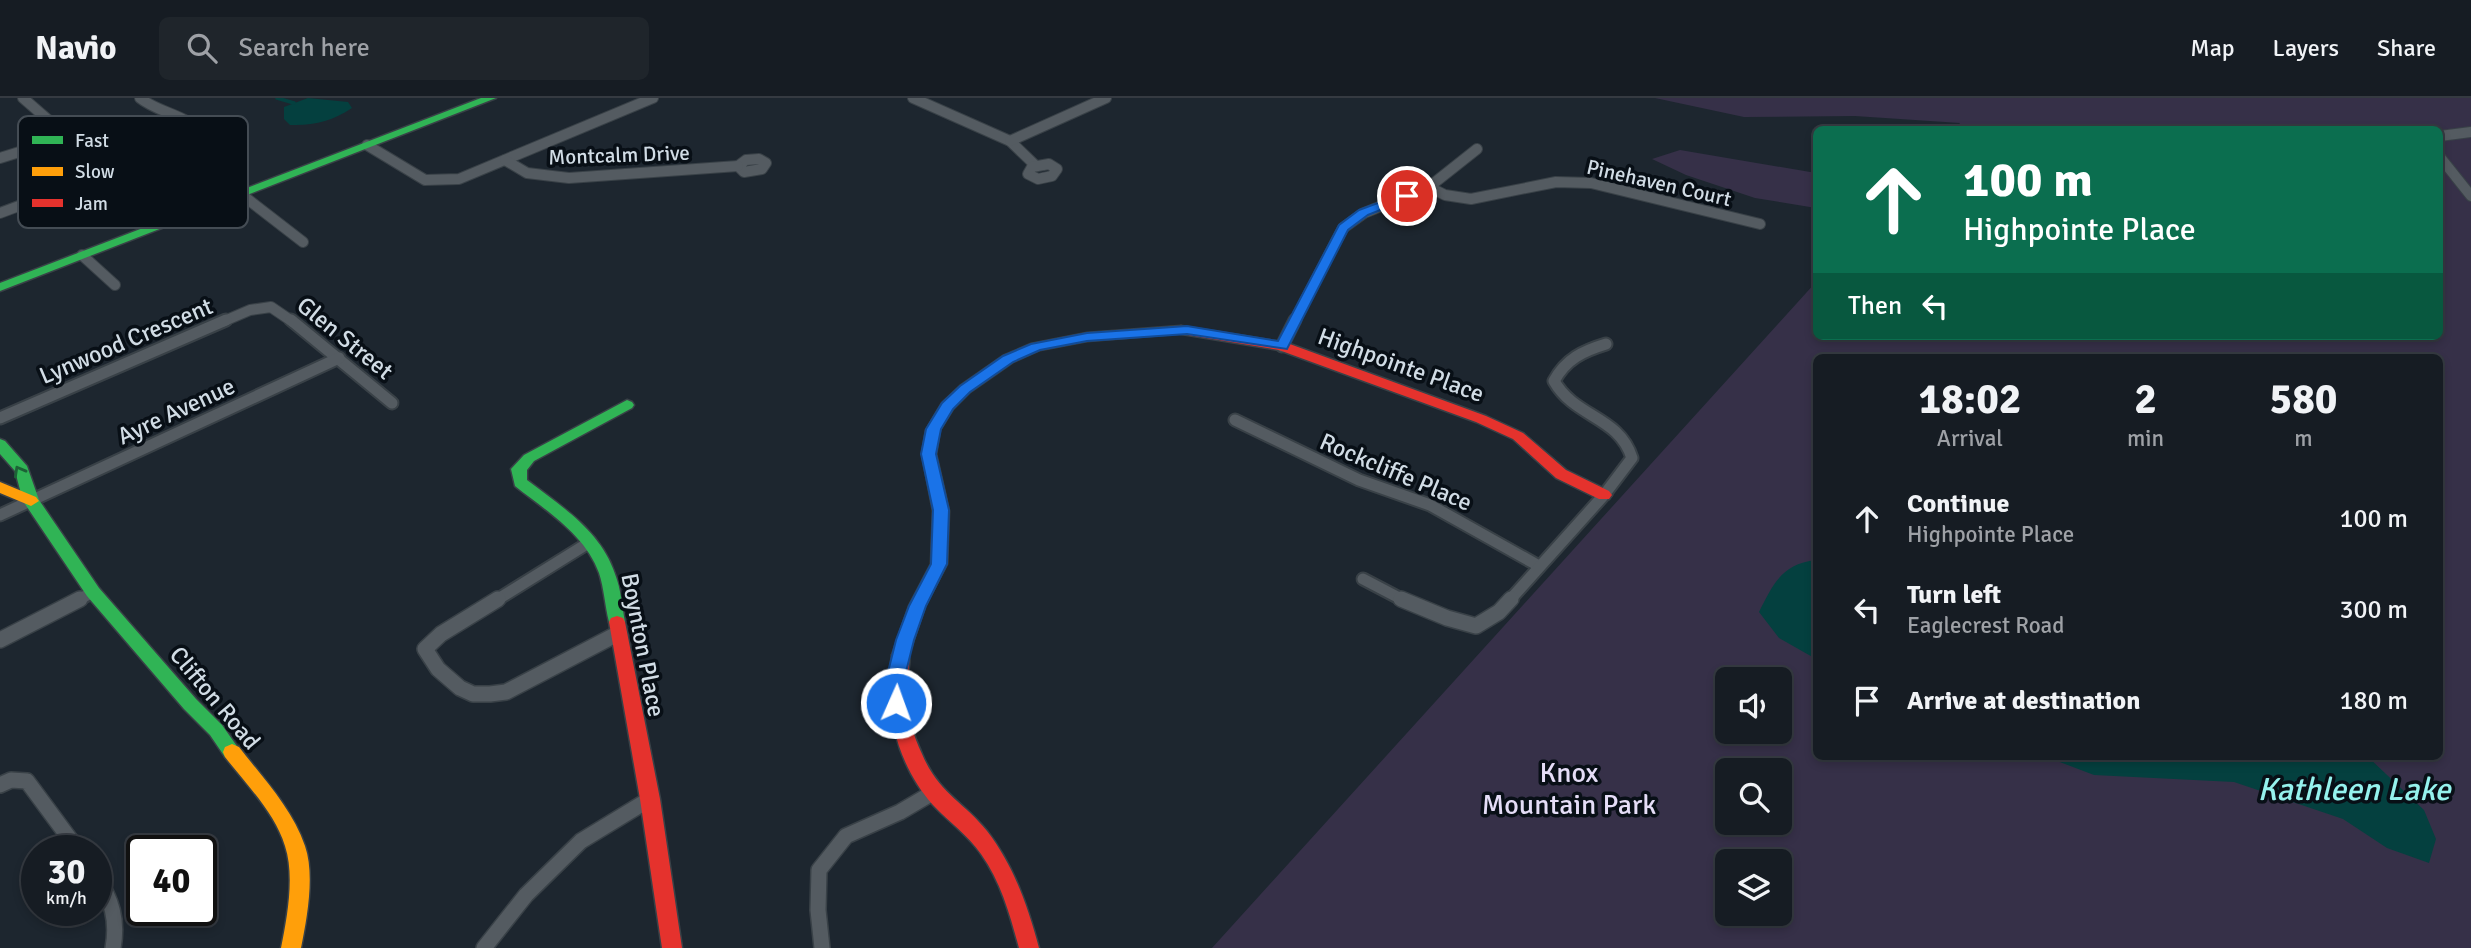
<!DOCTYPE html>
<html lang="en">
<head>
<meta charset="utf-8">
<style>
  body { margin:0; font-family:Signika,sans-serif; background:#1f252b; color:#f1f3f6; height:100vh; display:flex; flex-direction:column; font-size:26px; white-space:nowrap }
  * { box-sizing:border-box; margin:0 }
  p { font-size:23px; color:#9ea1a6 }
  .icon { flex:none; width:38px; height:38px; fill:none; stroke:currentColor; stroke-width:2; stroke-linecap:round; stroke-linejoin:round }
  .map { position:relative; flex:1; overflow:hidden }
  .details { position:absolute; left:1813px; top:256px; width:630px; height:406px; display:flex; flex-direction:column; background:#161c23; border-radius:10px; box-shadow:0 4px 10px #0003,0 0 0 2px #353a41 }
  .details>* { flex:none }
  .banner { position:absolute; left:1813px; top:28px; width:630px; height:214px; border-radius:10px; box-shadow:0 4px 10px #0003,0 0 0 2px #353a41; background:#0b6e4f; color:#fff; overflow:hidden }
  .controls { position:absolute; left:1715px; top:569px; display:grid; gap:14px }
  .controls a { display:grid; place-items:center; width:77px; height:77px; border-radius:10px; background:#161c23; box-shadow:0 4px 10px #0003,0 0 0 2px #353a41; font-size:35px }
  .speed { position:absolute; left:21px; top:737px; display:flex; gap:14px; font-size:35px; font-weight:700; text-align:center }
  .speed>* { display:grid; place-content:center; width:91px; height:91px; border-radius:50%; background:#161c23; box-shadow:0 4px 10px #0003,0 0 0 2px #353a41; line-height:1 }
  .speed small { font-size:18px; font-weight:400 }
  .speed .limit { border:4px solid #111; border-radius:10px; background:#fff; color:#111 }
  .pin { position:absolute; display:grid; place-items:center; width:60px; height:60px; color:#fff; margin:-30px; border:4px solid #fff; border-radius:50%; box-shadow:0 2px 7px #0007 }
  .me { position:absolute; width:77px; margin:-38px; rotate:2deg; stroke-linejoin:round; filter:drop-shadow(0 0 5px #0008) }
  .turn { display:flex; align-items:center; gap:24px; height:147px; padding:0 35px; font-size:32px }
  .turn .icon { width:91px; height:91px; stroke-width:2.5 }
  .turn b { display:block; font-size:49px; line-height:60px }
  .then { display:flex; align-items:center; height:66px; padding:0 35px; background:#0003; gap:14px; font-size:26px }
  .eta { display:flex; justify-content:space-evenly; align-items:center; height:119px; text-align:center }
  .eta b { font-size:42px; font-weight:700; line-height:49px }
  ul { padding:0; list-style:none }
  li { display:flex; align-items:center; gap:21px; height:91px; padding:0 35px }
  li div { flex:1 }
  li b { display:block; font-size:26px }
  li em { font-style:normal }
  header { display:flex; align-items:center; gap:42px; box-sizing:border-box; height:98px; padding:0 35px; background:#161c23; border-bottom:2px solid #353a41 }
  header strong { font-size:33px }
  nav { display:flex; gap:38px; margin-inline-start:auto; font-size:24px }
  .search { width:490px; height:63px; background:#1f252b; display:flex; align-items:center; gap:18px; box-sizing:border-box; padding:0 24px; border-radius:10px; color:#9ea1a6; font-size:26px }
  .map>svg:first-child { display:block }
  .green { fill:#363048; fill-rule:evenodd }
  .water { fill:#04403f }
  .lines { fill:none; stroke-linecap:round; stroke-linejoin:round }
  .stream { stroke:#04403f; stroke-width:3.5 }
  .street-far2-casing { stroke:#394147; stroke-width:12 }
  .street-far1-casing { stroke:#394147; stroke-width:15 }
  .street-casing { stroke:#394147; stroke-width:18 }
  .fast-casing { stroke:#394147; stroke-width:3 }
  .slow-casing { stroke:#394147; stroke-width:3 }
  .jam-casing { stroke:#394147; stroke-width:3 }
  .street-far2 { stroke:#545b61; stroke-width:10 }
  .street-far1 { stroke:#545b61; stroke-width:11 }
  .street { stroke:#545b61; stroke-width:15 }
  .fast { fill:#30b455; fill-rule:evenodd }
  .slow { fill:#ff9f0a; fill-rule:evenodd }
  .jam { fill:#e5322d; fill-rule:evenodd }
  .oneway { stroke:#1c6236 }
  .route { fill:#1a73e8; stroke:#114b97; stroke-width:2 }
  .labels { text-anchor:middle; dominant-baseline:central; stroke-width:7; stroke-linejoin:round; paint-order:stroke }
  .far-street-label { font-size:21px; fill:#d1dce5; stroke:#080f16 }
  .street-label { font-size:24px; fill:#d1dce5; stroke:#080f16 }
  .near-park-label { font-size:28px; fill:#e5ddf7; stroke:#080f16 }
  .near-water-label { font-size:32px; font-style:italic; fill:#95f2ed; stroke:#080f16 }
  .key { fill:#080f16; stroke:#444c54; stroke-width:2 }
  .key-label { font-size:19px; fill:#d1dce5 }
</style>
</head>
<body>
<header>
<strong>Navio</strong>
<div class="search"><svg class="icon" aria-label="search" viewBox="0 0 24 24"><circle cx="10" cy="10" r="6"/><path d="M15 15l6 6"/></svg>Search here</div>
<nav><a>Map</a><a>Layers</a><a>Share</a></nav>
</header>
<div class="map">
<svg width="2471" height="850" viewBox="0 0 2471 850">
  <rect width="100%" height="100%" fill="#1d262f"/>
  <g class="green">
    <path d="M1655,0H2471V850H1212L1816,184V238H2440V32H1955L1960,25L1855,18L1744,19ZM1816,259H2440V658H1816ZM1727,581H1780V634H1727ZM1727,672H1780V724H1727ZM1727,763H1780V816H1727Z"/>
    <polygon points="1680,52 1816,75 1816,110 1755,100 1686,77 1652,61"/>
  </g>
  <g class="water">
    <path d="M308,0L348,4L352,10C332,23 314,28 290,27L284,21V9Z"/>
    <path d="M1816,462V561L1779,540L1759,514C1773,486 1782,466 1816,462Z"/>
    <polygon points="2044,658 2367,658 2424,712 2436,741 2429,765 2387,750 2343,721 2234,684 2094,677"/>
  </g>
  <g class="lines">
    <polyline class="stream" points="277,0 294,5"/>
    <g class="street-far2-casing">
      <g id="street-far2">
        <polyline points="913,0 1010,43 1035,67"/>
        <polyline points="2440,38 2471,34"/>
        <polyline points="1010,43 1106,0"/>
        <polyline points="367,47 425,82 459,81 653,0"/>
        <polyline points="2440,59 2471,98"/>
        <polyline points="0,60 42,47 61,33 23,0"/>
        <polygon points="759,61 766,65 762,71 744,74 738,68 746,62"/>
        <polyline points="505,62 527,75 569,80 738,68"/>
        <polygon points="1049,66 1057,71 1052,78 1038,81 1028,76 1032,69"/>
        <polyline points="1429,89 1445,97 1471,101 1556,84 1591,85 1760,126"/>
        <polyline points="241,96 303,144"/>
        <path d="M0,115L196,42L198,32C183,16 157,14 140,0"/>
        <polyline points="82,157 115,187"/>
        <polyline points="222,224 250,212 271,209 293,224"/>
        <polyline points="1294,224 1343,130 1364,115 1429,89 1477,51"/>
      </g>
    </g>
    <g class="street-far1-casing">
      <g id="street-far1">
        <polyline points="291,222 392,305"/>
        <polyline points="1282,248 1295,222"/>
        <polyline points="0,320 226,222"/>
        <polyline points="1235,322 1359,382 1430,407 1539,468"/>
        <polyline points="0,417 339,260"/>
        <polyline points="1363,481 1405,503"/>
        <polyline points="76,503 93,494"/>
        <polyline points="495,503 590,444"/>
        <path d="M1509,503L1604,397L1632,360C1619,318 1575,320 1554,283C1566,261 1583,253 1606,246"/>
      </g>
    </g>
    <g class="street-casing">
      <g id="street">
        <polyline points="498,501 441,536 425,551 438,571 460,590 473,596 490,596 506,594 619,535"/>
        <polyline points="1401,501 1447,520 1476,528 1499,514 1511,501"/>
        <polyline points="0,542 80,501"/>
        <polyline points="0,687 11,682 27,683 78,752"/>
        <path d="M96,778C112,802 118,822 113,850"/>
        <polyline points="484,850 526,797 581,743 650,701"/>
        <polyline points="822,850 818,812 819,772 846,738 900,714 934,694"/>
      </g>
    </g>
    <g class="fast-casing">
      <g id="fast">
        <polygon points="481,0 496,0 0,193 0,185"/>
        <polygon points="1181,228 1188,232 1186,235 1087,243 1040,252 1013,264 970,294 953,311 940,332 936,356 949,413 947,466 925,508 907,562 895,562 892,557 909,508 931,466 933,413 922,356 926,332 942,305 960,288 1003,258 1031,246 1087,235"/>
        <path d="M627,302L632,304L634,307L632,310L534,363L527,372V382C561,408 601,433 615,476C621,491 622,508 625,524L623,528H611L609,524C605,508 604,490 599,475C585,436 545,412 515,388L511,371L524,357Z"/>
        <polygon points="0,341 5,343 27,368 39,402 99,490 196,601 222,627 241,654 239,659 232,662 225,659 210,637 184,611 87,498 23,403 15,373 0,356"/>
      </g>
    </g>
    <g class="slow-casing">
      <g id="slow">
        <polygon points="0,384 36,399 39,403 31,408 0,395"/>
        <path d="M232,646L239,649C262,679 292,710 305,748C315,777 307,820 301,850H281C287,820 295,778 285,748C275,715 246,686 225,659L223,654L225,649Z"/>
      </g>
    </g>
    <g class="jam-casing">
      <g id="jam">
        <polygon points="1181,228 1287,245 1486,318 1523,335 1566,372 1609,393 1612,397 1609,401 1599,401 1556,380 1513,341 1476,324 1279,252 1176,235 1174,232"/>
        <polygon points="617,518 623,520 625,524 660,701 682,850 662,850 640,701 609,524 611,520"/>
        <path d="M901,550L907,552C913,563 905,582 906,594C907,616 913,637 922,656C939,696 963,703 987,733C1014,768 1028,809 1039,850H1019C1010,817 1001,784 981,756C968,737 949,724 933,707C897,667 883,609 892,557L895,552Z"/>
      </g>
    </g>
    <use href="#street-far2" class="street-far2"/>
    <use href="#street-far1" class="street-far1"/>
    <use href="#street" class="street"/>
    <use href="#fast" class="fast"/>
    <use href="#slow" class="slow"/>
    <use href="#jam" class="jam"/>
  </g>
  <defs><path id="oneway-chevron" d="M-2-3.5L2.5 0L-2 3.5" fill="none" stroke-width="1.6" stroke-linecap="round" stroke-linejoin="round" transform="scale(1.75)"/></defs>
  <use class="oneway" href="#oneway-chevron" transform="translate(19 373) rotate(-119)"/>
  <polygon class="route" points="1407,94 1411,95 1411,100 1368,117 1348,132 1287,251 1187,236 1087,243 1040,252 1013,264 970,294 953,311 941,331 936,356 949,412 947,466 926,508 914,542 906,574 905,605 903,610 890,610 887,605 888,574 896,542 909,508 931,466 933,412 921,356 926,331 942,305 960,288 1003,258 1031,246 1087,235 1187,228 1278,243 1339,127 1359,112"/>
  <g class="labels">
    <g class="far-street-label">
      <text transform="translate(619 57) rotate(-2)">Montcalm Drive</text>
      <text transform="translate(1659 85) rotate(13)">Pinehaven Court</text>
    </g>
    <g class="street-label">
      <text transform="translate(345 240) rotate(39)">Glen Street</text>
      <text transform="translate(126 243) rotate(-23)">Lynwood Crescent</text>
      <text transform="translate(1401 267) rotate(20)">Highpointe Place</text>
      <text transform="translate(176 313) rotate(-25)">Ayre Avenue</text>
      <text transform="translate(1396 374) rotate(23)">Rockcliffe Place</text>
      <text transform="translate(643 547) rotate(79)">Boynton Place</text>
      <text transform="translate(215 600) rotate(50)">Clifton Road</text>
    </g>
    <g class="near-park-label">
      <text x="1569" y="675">Knox<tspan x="1569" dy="32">Mountain Park</tspan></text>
    </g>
    <g class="near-water-label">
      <text x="2354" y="691">Kathleen Lake</text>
    </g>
  </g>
  <rect x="18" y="18" width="230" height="112" rx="10" class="key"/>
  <rect x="32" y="38" width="31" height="8" fill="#30b455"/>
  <rect x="32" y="69" width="31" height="9" fill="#ff9f0a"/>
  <rect x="32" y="101" width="31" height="8" fill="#e5322d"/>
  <g class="key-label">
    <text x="75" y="49">Fast</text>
    <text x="75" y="80">Slow</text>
    <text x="75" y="112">Jam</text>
  </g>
</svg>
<div class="controls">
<a><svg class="icon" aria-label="sound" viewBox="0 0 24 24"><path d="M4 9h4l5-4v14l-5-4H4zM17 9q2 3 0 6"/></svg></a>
<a><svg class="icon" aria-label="search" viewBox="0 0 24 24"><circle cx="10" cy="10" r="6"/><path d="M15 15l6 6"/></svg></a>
<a><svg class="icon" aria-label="layers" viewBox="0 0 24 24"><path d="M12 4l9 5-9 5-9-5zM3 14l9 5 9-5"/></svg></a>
</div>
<div class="speed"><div>30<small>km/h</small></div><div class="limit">40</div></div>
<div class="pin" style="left:1407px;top:98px;background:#d93025"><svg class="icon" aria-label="arrive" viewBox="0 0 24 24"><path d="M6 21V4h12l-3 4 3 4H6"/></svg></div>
<svg class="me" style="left:896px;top:605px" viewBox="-20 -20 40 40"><circle r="17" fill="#1a73e8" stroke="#fff" stroke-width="3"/><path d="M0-11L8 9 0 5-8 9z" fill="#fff"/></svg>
<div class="banner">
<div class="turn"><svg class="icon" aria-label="ahead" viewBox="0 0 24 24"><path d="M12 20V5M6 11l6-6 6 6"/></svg><div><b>100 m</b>Highpointe Place</div></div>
<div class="then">Then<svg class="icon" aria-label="left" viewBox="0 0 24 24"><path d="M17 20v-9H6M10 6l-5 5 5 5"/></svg></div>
</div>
<section class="details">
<div class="eta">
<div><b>18:02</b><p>Arrival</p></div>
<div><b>2</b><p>min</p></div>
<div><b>580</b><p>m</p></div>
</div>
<ul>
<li><svg class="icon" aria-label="ahead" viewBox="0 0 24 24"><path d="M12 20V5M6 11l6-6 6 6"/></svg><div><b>Continue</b><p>Highpointe Place</p></div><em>100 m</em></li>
<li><svg class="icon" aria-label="left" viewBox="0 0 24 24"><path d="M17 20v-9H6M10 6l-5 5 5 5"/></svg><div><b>Turn left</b><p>Eaglecrest Road</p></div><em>300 m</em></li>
<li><svg class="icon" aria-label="arrive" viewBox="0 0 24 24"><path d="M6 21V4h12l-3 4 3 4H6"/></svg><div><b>Arrive at destination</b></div><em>180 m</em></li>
</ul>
</section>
</div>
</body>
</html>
